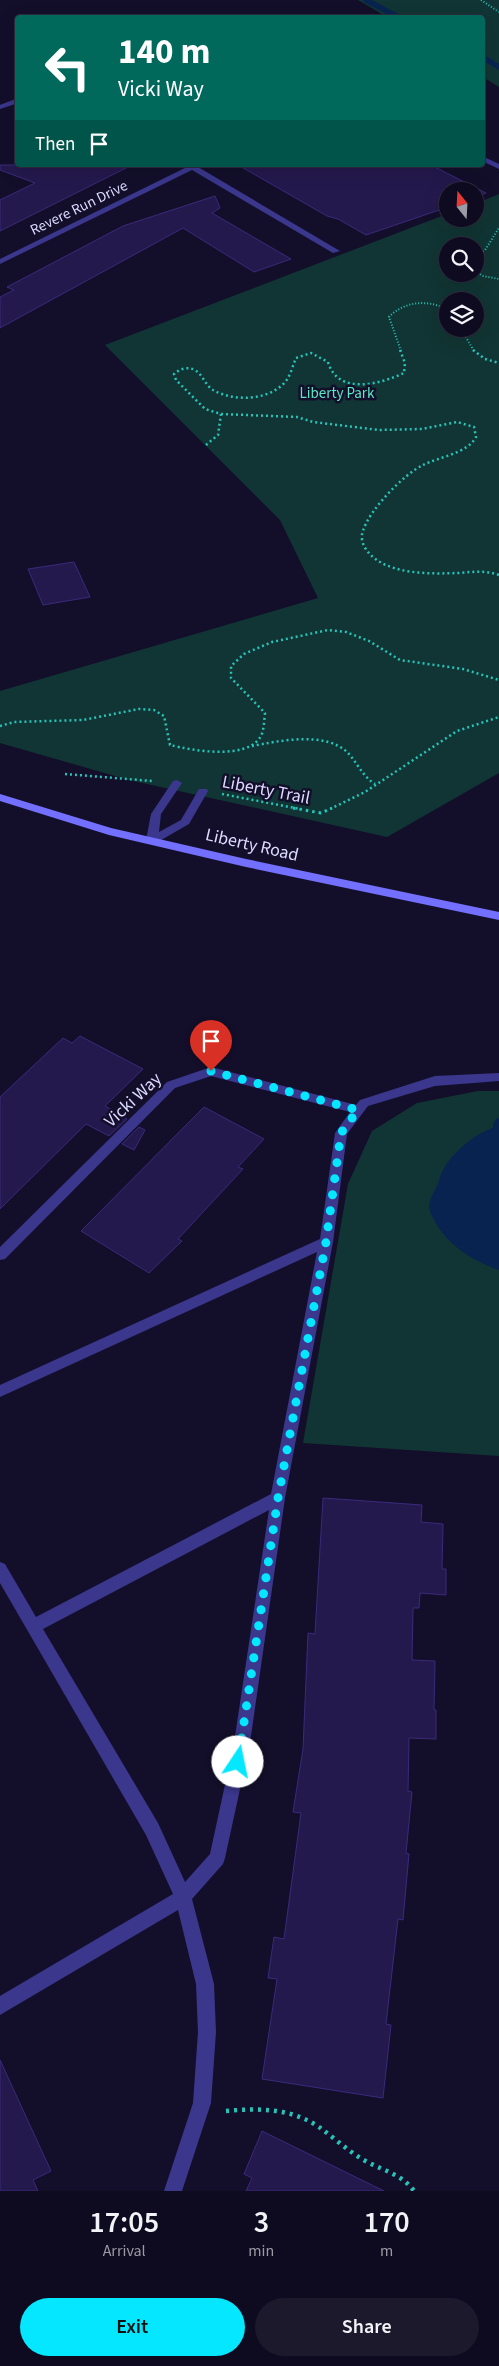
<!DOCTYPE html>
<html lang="en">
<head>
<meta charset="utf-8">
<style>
  body { margin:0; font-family:"Source Sans 3",sans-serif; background:#1c192d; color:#f1f3f6; height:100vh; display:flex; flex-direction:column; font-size:19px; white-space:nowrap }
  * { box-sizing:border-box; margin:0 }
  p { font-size:16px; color:#9b9ba5 }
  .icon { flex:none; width:28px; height:28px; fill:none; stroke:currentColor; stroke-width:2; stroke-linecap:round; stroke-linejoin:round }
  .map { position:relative; height:2191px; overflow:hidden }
  .drawer { display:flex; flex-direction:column; background:#0e0b20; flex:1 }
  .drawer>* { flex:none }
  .guide { position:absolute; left:15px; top:15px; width:470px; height:152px; border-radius:5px; box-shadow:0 5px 20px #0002,0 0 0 1px #2e2b3e; background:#00695c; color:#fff; overflow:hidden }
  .needle { width:32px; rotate:342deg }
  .tools { position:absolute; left:439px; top:182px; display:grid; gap:10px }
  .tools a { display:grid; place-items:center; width:45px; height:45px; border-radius:50%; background:#0e0b20; box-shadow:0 5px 20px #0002,0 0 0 1px #2e2b3e; font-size:25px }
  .pin { position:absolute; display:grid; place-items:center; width:42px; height:42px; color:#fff; margin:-51px -21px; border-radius:50% 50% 50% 0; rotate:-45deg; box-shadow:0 0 5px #0007 }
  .pin .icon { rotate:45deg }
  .me { position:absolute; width:55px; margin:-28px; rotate:11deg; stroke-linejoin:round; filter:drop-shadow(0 0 4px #0008) }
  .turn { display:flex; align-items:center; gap:18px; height:105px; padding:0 20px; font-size:22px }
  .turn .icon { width:65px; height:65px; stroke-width:2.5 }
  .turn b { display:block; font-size:35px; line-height:42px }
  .then { display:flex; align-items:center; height:48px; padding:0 20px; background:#0003; gap:10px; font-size:19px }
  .eta { display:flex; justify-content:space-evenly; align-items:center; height:85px; text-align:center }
  .eta b { font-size:30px; font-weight:600; line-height:35px }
  .cta { display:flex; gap:10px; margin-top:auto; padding:10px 20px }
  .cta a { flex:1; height:58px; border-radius:30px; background:#05e7ff; color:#111; font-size:20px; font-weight:600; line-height:58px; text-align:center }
  .cta a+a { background:#1c192d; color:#f1f3f6 }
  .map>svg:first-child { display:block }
  .green { fill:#113534; fill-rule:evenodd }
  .water { fill:#092350 }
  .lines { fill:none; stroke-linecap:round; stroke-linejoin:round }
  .stream-far1 { stroke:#092350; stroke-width:5.5 }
  .stream { stroke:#092350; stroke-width:10 }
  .building { fill:#24194d; stroke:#3a2a7b }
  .path-far3 { stroke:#27c4ba; stroke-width:2; stroke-dasharray:1 2; stroke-linecap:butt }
  .path-far2 { stroke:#27c4ba; stroke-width:2.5; stroke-dasharray:2 3; stroke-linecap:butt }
  .path-far1 { stroke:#27c4ba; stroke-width:3; stroke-dasharray:2.5 4; stroke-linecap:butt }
  .path { stroke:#27c4ba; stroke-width:4.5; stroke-dasharray:3 5; stroke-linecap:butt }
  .lane { fill:#3a378d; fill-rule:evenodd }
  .street { fill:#3a378d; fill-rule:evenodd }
  .secondary { fill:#7370ff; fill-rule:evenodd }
  .route { stroke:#05e7ff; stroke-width:9; stroke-dasharray:0 16.2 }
  .labels { text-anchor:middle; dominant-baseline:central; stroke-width:5; stroke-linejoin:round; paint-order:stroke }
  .far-street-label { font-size:15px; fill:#ddd9ff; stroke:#130f2b }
  .far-park-label { font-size:15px; fill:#5be8c5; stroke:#130f2b }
  .street-label { font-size:18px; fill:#ddd9ff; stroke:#130f2b }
</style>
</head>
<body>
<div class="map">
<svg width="499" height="2191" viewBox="0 0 499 2191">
  <rect width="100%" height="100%" fill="#130f2b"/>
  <g class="green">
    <polygon points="358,0 499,0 499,87 483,77 482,18 387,17"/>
    <path d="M499,194V773L387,837L129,780L0,743V691L318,598L280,520L105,345L447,214L448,219H475V204ZM448,246H475V274H448ZM448,301H475V329H448Z"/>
    <polygon points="478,1091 499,1091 499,1456 303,1443 348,1184 372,1131 417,1103"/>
  </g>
  <path class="water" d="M499,1126V1270C471,1260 445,1244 432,1216C426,1205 431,1198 436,1188C439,1182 440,1175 443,1170C453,1151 478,1131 499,1126Z"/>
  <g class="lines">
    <g class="stream-far1">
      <polyline points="366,0 400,18"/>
      <polyline points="482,57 499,67"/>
    </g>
    <polyline class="stream" points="498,1126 499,1123"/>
  </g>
  <g class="building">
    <polygon points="0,165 132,165 0,231 0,200 35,183 0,170"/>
    <polygon points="238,165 431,165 486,193 475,197 475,191 448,191 448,207 366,235 338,219 327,216"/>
    <polygon points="215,196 220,208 212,213 291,259 254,272 183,228 0,328 0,297 14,290 7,287 123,226"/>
    <polygon points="74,562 90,597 43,605 28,569"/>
    <polygon points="80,1036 143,1069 105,1106 127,1119 109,1136 86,1124 0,1209 0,1097 63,1038 72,1043"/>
    <polygon points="204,1107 264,1139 238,1167 243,1169 178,1239 182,1241 149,1273 81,1231"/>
    <polygon points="139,1127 145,1130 134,1150 122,1144"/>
    <polygon points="323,1498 422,1505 421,1522 443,1524 442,1569 446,1569 446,1595 420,1593 419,1608 413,1608 412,1660 435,1661 434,1710 436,1710 436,1739 409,1738 408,1791 412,1792 406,1853 409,1854 403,1920 398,1919 386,2024 391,2025 383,2098 262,2079 277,1979 268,1978 274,1937 284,1939 301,1813 293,1812 303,1749 308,1633 315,1634"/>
    <polygon points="0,2060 51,2171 33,2180 38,2191 0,2191"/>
    <polygon points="262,2131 384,2191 246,2191 252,2178 244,2174"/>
  </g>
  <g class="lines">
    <g class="path-far3">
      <polyline points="481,0 499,12"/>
      <polyline points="475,256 485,250 499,228"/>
      <polyline points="475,271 483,276 499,279"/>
      <polyline points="461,329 474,351"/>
      <path d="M401,351L389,317C404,301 429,299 448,310"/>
    </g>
    <g class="path-far2">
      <path d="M400,350L405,363L404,373C380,384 338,396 328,362L311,353L296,358C292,367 290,379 282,385C265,401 232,401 213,390C205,385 203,375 195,370C187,366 180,369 174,374L176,380L205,409L221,414L297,417L313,422L379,430L422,429L457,422L474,427L476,437C468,453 439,457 423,465C404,474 369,510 363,531C360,538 363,546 368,552C387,575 430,574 458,573C472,572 485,570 499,575"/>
      <polyline points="473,350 485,359 499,363"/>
      <polyline points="206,445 218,435 221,414"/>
      <path d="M0,726L14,722L83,720L139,709L154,710L164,716L170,745C191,750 247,761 261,736C264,730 264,721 265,713L231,678V666L244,654L272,642L328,630L346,632L369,641L400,660L463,669L499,680"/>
      <path d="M252,746C279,741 324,731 347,752C357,762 362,776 375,784"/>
      <polyline points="65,774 152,781"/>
      <polyline points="222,794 300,809"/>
      <polyline points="330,809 365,792 457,731 499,717"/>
    </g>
    <polyline class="path-far1" points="293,808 321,813 332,808"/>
    <path class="path" d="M226,2111C259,2108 291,2108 319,2127C333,2137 347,2150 362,2159C380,2170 401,2173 414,2191"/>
    <polygon class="lane" points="177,780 182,783 161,814 159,832 181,820 199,789 207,789 208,791 189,824 156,843 148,843 146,840 151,814 173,781"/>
    <g class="street">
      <polygon points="18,98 18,103 0,109 0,105"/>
      <polygon points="482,156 499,164 499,169 482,161"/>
      <polygon points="191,165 201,165 198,167 340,251 333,253 192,170 0,264 0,259"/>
      <path d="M211,1067L356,1105L360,1100L435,1076L499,1073V1081L435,1086L368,1106L347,1134L333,1242L285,1498L250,1743L225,1858L223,1864L192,1899L214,1984L216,2032L211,2103L182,2191H164L193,2103L198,2032L196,1984L178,1910L0,2015V1996L173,1894L146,1835L0,1583V1562L5,1564L36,1617L271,1494L317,1252L0,1397V1385L320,1239L335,1133L350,1112L211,1076L175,1088L5,1259L0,1260V1247L167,1082ZM269,1510L234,1743L210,1854L185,1882L158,1823L43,1629Z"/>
    </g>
    <polygon class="secondary" points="0,794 111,828 246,859 499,912 499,920 246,867 109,835 0,801"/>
  </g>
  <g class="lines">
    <polyline class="route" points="211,1071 358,1110 341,1133 326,1242 278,1498 238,1762"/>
  </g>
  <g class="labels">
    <g class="far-street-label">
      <text transform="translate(79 208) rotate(-26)">Revere Run Drive</text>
    </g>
    <g class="far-park-label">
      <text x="337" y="393">Liberty Park</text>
    </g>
    <g class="street-label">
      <text transform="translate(266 790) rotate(11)">Liberty Trail</text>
      <text transform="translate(252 845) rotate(13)">Liberty Road</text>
      <text transform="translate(133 1100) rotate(-43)">Vicki Way</text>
    </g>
  </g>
</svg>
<div class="tools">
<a><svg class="needle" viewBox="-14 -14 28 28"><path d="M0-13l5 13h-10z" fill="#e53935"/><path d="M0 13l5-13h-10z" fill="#9b9ba5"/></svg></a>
<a><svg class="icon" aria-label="search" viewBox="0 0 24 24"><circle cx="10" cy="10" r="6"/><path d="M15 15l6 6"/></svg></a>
<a><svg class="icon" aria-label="layers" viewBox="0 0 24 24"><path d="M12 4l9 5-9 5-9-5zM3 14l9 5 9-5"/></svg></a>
</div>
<div class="pin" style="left:211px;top:1071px;background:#d93025"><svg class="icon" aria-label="arrive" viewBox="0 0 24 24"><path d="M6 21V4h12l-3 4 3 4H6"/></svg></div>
<svg class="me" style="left:238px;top:1762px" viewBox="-20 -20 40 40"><circle r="19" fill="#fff"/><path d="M0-13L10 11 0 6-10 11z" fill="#05e7ff"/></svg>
<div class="guide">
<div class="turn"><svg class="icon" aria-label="left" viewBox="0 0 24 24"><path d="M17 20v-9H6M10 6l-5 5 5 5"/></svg><div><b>140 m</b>Vicki Way</div></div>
<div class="then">Then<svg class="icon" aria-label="arrive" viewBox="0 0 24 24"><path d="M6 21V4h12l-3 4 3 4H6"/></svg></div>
</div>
</div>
<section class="drawer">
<div class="eta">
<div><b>17:05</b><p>Arrival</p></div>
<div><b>3</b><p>min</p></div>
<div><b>170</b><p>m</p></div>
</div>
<div class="cta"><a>Exit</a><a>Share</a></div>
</section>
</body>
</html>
